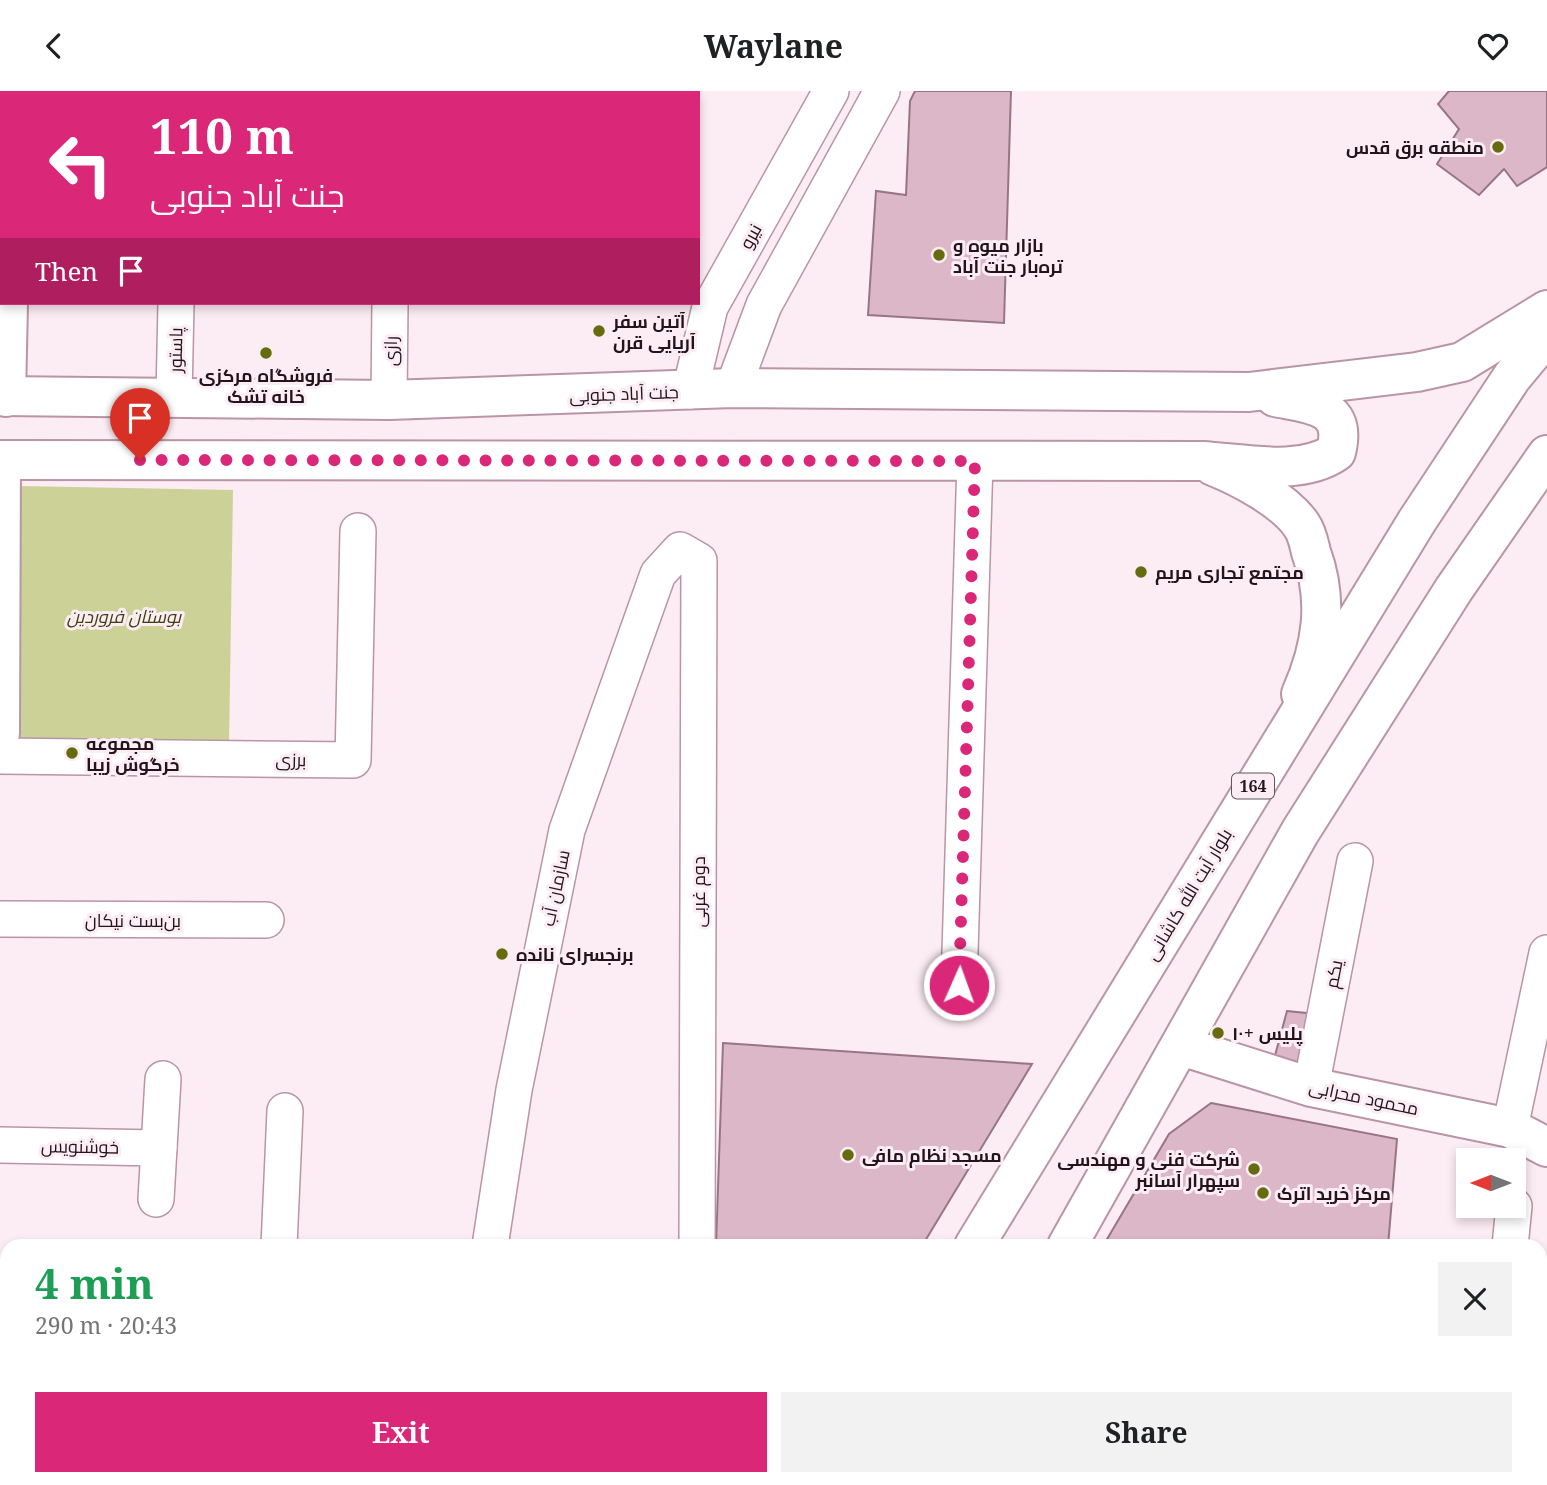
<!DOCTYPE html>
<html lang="en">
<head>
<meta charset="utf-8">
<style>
  body { margin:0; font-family:"Noto Serif",Cairo,serif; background:#f2f2f2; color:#202124; height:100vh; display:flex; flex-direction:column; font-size:26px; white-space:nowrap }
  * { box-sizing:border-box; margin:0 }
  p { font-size:23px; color:#757577 }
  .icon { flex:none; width:38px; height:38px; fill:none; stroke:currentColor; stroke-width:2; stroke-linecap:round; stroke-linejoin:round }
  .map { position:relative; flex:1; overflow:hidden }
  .details { position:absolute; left:0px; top:1148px; width:1547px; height:247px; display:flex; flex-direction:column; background:#fff; border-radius:21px 21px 0 0; box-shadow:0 4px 10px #0003 }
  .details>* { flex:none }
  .hud { position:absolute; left:0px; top:0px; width:700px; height:214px; box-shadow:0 4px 10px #0003; background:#db2777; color:#fff; overflow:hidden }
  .needle { width:46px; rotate:270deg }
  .tools { position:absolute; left:1456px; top:1057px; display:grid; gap:14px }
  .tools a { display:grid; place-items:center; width:70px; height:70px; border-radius:0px; background:#fff; box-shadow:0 4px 10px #0003; font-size:35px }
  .pin { position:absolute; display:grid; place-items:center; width:60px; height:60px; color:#fff; margin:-72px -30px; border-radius:50% 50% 50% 0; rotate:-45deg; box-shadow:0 0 7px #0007 }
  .pin .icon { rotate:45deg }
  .me { position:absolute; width:77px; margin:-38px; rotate:2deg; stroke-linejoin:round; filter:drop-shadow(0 0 5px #0008) }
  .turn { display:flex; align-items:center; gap:24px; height:147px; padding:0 35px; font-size:32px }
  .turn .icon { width:91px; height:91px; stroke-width:2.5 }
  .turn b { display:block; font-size:49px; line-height:60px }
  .then { display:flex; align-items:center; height:66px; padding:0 35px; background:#0003; gap:14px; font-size:26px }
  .round { display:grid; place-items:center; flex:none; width:74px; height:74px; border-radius:0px; background:#f2f2f2 }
  .overview { display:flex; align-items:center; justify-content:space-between; height:119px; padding:0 35px }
  h1 { font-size:42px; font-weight:700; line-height:52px; color:#1e9e55 }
  .cta { display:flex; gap:14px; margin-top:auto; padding:14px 35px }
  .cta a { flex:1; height:80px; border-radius:0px; background:#db2777; color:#fff; font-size:28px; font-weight:700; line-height:80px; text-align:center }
  .cta a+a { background:#f2f2f2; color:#202124 }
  header { display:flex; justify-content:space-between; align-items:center; height:91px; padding:0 35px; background:#fff; font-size:32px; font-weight:700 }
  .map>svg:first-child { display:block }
  .green { fill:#ccd297 }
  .building { fill:#dcb7c7; stroke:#987585; stroke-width:2 }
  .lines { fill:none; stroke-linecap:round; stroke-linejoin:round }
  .minor-casing { stroke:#b995a5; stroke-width:38 }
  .tertiary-casing { stroke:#b995a5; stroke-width:42 }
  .secondary-casing { stroke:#b995a5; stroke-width:42 }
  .primary-casing { stroke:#b995a5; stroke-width:42 }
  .minor { stroke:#fff; stroke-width:35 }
  .tertiary { stroke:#fff; stroke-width:38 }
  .secondary { stroke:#fff; stroke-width:38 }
  .primary { stroke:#fff; stroke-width:38 }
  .route { stroke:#db2777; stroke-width:12; stroke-dasharray:0 21.6 }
  .poi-dot { fill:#666b0d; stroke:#fcecf3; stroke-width:2.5 }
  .labels { text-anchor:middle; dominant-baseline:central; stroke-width:6; stroke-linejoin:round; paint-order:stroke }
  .shield { fill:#fcecf3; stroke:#63555b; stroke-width:2 }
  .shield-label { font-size:16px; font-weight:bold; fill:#22141a }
  .poi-label { font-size:18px; font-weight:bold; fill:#22141a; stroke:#fcecf3; text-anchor:start }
  .street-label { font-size:18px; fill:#22141a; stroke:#fcecf3 }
  .park-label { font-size:18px; font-style:italic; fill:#3d400b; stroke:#fcecf3 }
</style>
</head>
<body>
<header><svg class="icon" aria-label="back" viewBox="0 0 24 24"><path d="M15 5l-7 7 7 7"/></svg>Waylane<svg class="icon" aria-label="heart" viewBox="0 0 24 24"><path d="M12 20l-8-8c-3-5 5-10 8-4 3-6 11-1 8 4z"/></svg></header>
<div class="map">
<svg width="1547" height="1394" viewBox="0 0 1547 1394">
  <rect width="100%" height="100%" fill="#fcecf3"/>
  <g class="green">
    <polygon points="19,395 233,399 229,654 16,651"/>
    <rect x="223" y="1388" width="184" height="6"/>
  </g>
  <g class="building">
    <polygon points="915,0 1011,0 1004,232 868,224 876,100 906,104 910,10"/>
    <polygon points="1449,0 1547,0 1547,76 1517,95 1504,78 1479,104 1437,73 1459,38 1438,13"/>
    <polygon points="1287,920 1325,924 1308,995 1270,983"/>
    <polygon points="723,952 1032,973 922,1155 716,1155"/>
    <polygon points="1211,1012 1397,1048 1388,1155 1103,1155 1169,1043"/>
  </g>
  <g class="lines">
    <g class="minor-casing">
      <g id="minor">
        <polyline points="179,2 179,0"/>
        <polyline points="393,2 393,0"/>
        <polyline points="733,297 764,214 882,0"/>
        <polyline points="690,300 710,216 831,0"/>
        <polyline points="174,306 176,212"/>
        <polyline points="389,309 390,212"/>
        <polyline points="0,665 353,669 358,440"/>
        <polyline points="0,828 266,829"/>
        <polyline points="959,894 975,370"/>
        <polyline points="1311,996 1355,770"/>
        <polyline points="1510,1037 1547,862"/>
        <polyline points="0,1054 159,1057"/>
        <polyline points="156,1108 163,988"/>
        <polyline points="279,1155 285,1020"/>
        <polyline points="490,1155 514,999 567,739 658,483 680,459 699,470 697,1155"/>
        <polyline points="1510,1155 1514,1115"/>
        <polyline points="458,1394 459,1388"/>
        <polyline points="1381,1394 1382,1388"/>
      </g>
    </g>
    <g class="tertiary-casing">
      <g id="tertiary">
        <polyline points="12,2 12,0"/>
        <polyline points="6,306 8,212"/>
        <polyline points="0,642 1,369"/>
        <polyline points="1181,955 1311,996 1510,1037 1547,1056"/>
        <polyline points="0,1299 7,1299"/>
      </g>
    </g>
    <g class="secondary-casing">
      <g id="secondary">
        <polyline points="0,305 389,309 733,297 1249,301 1417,281 1462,271 1547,219"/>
        <path d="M0,369L1202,370C1243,372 1300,386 1336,361C1348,314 1311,313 1275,306"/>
        <path d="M1213,375C1241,386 1286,410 1302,435C1307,442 1309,453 1311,461C1329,510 1322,556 1301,603"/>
      </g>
    </g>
    <g class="primary-casing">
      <g id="primary">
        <polyline points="974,1155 1417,430 1512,286 1547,244"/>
        <polyline points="1067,1155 1300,741 1454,498 1547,364"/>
        <polyline points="831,1394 834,1388"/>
        <polyline points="925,1394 928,1388"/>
      </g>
    </g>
    <use href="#minor" class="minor"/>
    <use href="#tertiary" class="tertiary"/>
    <use href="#secondary" class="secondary"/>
    <use href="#primary" class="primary"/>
  </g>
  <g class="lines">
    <polyline class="route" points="140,369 975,370 959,894"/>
  </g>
  <g class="poi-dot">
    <circle cx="1498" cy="56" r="7"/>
    <circle cx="939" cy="164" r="7"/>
    <circle cx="599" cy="240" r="7"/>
    <circle cx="266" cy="262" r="7"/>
    <circle cx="1141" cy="481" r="7"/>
    <circle cx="72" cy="662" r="7"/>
    <circle cx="502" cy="863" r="7"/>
    <circle cx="1218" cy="942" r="7"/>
    <circle cx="848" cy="1064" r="7"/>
    <circle cx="1254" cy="1078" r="7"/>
    <circle cx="1263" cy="1102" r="7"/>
  </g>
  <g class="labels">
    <rect class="shield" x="1232" y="682.5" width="42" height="25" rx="5"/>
    <g class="shield-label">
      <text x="1253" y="695">164</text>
    </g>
    <g class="poi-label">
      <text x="1484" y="56" text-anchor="end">منطقه برق قدس</text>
      <text x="953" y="154">بازار میوه و<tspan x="953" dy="21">تره‌بار جنت آباد</tspan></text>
      <text x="613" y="230">آتین سفر<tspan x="613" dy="21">آریایی قرن</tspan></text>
      <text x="266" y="284" text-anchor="middle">فروشگاه مرکزی<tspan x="266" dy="21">خانه تشک</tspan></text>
      <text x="1155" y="481">مجتمع تجاری مریم</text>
      <text x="86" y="652">مجموعه<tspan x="86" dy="21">خرگوش زیبا</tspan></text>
      <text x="516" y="863">برنجسرای نانده</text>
      <text x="1232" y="942">پلیس +۱۰</text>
      <text x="862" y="1064">مسجد نظام مافی</text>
      <text x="1240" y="1068" text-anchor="end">شرکت فنی و مهندسی<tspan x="1240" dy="21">سپهرار آسانبر</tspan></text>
      <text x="1277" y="1102">مرکز خرید اترک</text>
    </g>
    <g class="street-label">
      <text transform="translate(750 145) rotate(-61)">نیرو</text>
      <text transform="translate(175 259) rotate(-89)">پاستور</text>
      <text transform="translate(390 260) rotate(-89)">رازی</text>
      <text transform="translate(624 302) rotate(-2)">جنت آباد جنوبی</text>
      <text transform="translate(291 668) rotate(1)">برزی</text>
      <text transform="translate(555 797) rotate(-78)">سازمان آب</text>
      <text transform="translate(698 801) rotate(-90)">دوم غربی</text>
      <text transform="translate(1188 803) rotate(-59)">بلوار آیت الله کاشانی</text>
      <text x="133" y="829">بن‌بست نیکان</text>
      <text transform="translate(1333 883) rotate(-79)">یکم</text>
      <text transform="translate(1364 1006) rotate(12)">محمود محرابی</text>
      <text transform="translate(80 1055) rotate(1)">خوشنویس</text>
    </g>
    <g class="park-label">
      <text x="124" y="525">بوستان فروردین</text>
    </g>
  </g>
</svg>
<div class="tools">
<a><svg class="needle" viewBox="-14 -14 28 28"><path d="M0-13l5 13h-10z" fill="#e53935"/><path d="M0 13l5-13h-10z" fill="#757577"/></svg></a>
</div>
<div class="pin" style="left:140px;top:369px;background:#d93025"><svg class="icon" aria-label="arrive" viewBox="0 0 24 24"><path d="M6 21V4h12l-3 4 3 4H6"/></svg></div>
<svg class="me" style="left:959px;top:894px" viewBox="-20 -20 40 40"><circle r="17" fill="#db2777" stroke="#fff" stroke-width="3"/><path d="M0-11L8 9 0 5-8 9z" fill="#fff"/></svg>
<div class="hud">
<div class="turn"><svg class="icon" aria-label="left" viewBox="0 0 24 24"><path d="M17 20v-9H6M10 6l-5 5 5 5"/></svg><div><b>110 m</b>جنت آباد جنوبی</div></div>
<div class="then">Then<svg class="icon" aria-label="arrive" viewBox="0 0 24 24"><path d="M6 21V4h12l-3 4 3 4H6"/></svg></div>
</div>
<section class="details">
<div class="overview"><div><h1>4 min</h1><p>290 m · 20:43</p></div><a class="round"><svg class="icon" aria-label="close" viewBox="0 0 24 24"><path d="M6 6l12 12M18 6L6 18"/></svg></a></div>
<div class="cta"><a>Exit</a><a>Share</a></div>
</section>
</div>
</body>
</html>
